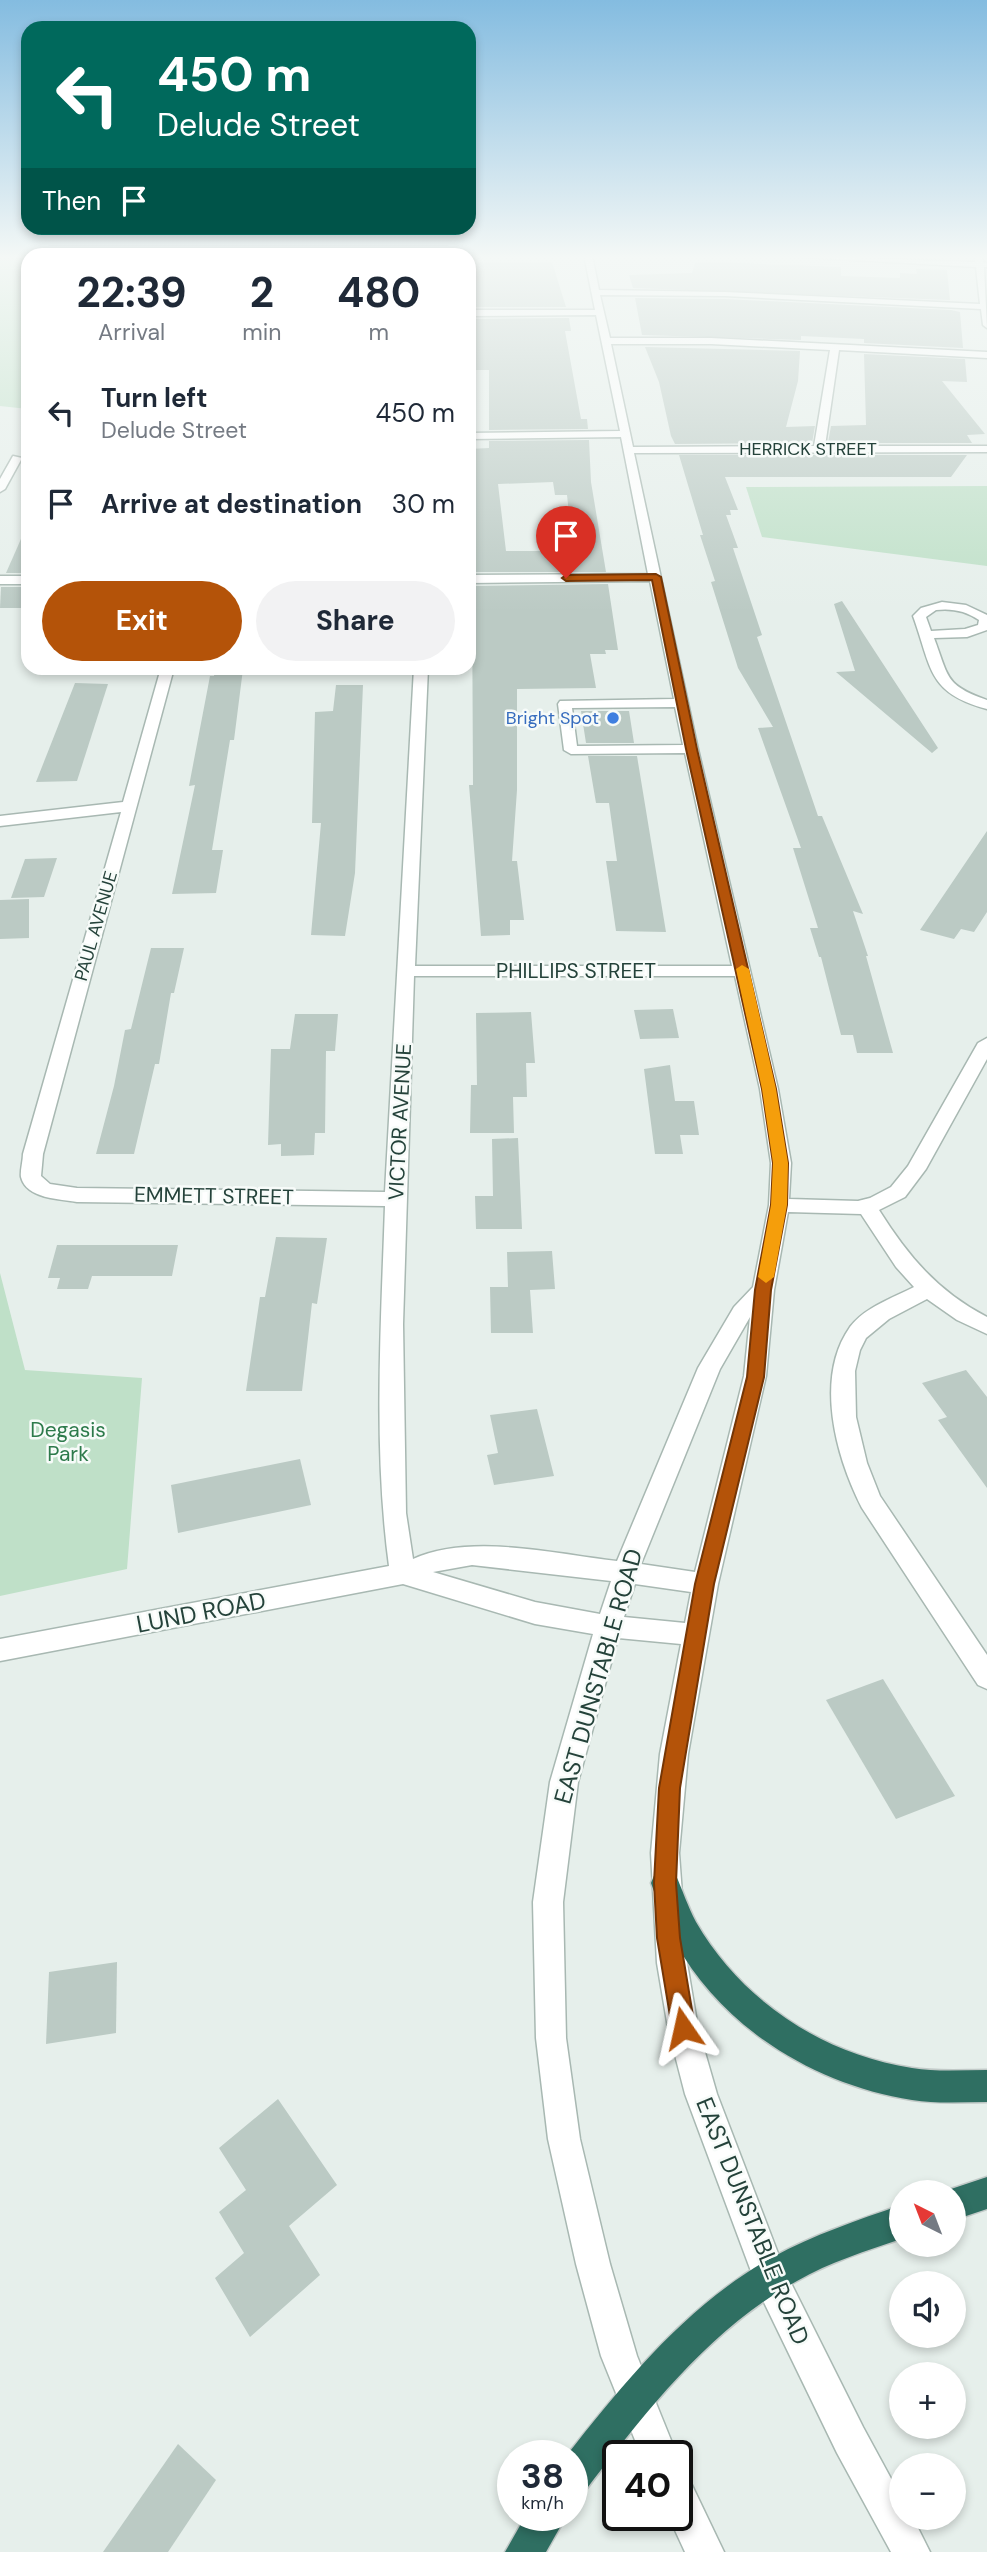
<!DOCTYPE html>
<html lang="en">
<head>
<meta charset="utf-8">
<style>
  body { margin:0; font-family:"DM Sans",sans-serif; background:#f2f2f3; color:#1f2937; height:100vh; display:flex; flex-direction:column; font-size:26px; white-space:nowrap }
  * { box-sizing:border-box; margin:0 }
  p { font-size:23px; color:#747a83 }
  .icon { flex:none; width:38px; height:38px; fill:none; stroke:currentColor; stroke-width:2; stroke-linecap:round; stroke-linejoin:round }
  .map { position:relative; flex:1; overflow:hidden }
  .details { position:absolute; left:21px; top:248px; width:455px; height:427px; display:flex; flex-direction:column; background:#fff; border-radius:21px; box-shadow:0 4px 10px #0003 }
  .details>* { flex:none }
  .top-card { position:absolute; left:21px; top:21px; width:455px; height:214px; border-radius:21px; box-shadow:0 4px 10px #0003; background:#00695c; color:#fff; overflow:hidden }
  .needle { width:46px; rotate:318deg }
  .controls { position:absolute; left:889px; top:2180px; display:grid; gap:14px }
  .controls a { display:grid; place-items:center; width:77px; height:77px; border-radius:50%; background:#fff; box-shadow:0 4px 10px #0003; font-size:35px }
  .speed { position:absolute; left:497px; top:2440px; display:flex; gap:14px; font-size:35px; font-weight:700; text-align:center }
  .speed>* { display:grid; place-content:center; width:91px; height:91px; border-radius:50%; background:#fff; box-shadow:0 4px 10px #0003; line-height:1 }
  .speed small { font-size:18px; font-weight:400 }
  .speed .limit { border:4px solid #111; border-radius:10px; background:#fff; color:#111 }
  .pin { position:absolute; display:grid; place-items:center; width:60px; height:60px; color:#fff; margin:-72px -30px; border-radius:50% 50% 50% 0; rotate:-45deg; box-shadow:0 0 7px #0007 }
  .pin .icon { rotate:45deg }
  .me { position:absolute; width:77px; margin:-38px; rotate:349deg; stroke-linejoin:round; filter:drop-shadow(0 0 5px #0008) }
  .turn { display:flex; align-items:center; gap:24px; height:147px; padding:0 21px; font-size:32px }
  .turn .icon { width:91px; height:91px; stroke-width:2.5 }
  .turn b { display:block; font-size:49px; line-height:60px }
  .then { display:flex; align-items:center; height:66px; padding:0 21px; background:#0003; gap:14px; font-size:26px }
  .eta { display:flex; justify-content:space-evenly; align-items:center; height:119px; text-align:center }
  .eta b { font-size:42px; font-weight:700; line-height:49px }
  .button { display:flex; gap:14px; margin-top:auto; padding:14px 21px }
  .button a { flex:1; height:80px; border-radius:42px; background:#b45309; color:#fff; font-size:28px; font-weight:700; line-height:80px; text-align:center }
  .button a+a { background:#f2f2f3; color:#1f2937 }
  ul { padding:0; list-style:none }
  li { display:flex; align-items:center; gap:21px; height:91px; padding:0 21px }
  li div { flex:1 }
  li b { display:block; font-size:26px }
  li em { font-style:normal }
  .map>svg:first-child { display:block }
  .green { fill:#bfe0c8 }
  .building { fill:#bbcac4; fill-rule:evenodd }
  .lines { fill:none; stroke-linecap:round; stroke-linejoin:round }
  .minor-casing { stroke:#a8b8b2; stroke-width:3 }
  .highway-casing { stroke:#c2cac8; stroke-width:3 }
  .minor { fill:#fff; fill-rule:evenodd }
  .highway { fill:#2f6f62; fill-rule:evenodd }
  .route { fill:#b45309; stroke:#753606; stroke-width:2 }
  .slow { fill:#f59e0b }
  .shop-dot { fill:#3f7fe0; stroke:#f7fbf9; stroke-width:2.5 }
  .labels { text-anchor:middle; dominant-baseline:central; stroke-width:5; stroke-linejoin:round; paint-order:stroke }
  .far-street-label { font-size:18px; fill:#24423a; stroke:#f7fbf9 }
  .far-shop-label { font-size:18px; fill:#366cbe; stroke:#f7fbf9; text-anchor:end }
  .street-label { font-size:21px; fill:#24423a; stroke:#f7fbf9 }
  .park-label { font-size:21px; fill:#2d7a4b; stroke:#f7fbf9 }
  .near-street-label { font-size:24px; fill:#24423a; stroke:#f7fbf9 }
</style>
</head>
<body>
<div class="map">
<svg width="987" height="2552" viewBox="0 0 987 2552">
  <rect width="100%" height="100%" fill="#e6efeb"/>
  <g class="green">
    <polygon points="0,255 43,255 28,256 28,409 0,406"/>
    <polygon points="987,486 987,566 762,537 746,487"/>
    <polygon points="0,1273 25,1370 142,1378 127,1569 0,1596"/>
  </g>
  <g class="building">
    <polygon points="552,262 566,307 469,307 469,263"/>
    <polygon points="709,262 841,267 841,276 900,278 900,273 917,274 916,269 947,270 950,300 633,288 629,275 692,273 695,263"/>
    <polygon points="635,298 725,299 951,310 960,312 963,348 864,343 864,339 801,336 801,340 642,335"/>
    <polygon points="569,318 571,331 565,331 581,419 587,419 588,429 489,430 489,370 475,370 469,354 469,319"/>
    <polygon points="645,347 800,351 798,381 786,427 815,426 812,443 675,444 671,436 659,382"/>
    <polygon points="864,354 965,359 967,382 942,381 985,434 967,435 972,443 828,443 831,426 866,425"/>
    <path d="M589,440L591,482L606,572H472L469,449L489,448V441ZM553,482L555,495H567L573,551H506L498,484Z"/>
    <polygon points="679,455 967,455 951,477 725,477 738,510 730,510 731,515 726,515 738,548 733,548 762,635 757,637 818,816 822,816 863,914 853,911 868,956 866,956 893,1053 857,1053 853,1035 841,1035 821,957 819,957 810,928 818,928 793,848 801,848 758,728 773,727 738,668 711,582 715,581 700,535 703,535"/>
    <polygon points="28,523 28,573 6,573"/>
    <polygon points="608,584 618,650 605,650 606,654 590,654 596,688 517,689 517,790 512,861 517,861 524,920 510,920 510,935 481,936 469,785 473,785 472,586"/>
    <polygon points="1,587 28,587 28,608 0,608"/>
    <polygon points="842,601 938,748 932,753 836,672 855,671 834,604"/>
    <polygon points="215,669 243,669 234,740 230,740 212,850 223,850 216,893 172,894 195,785 189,786 210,676 214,676"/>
    <polygon points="75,683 108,684 77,781 36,782"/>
    <polygon points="336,685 363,685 355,873 345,936 311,935 321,823 312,823 315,712 333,711"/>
    <polygon points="581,711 629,711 634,743 586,743"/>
    <polygon points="588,756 637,756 666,932 616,931 606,861 617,861 609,803 596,803"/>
    <polygon points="987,831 987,912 974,932 961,929 954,939 920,930"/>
    <polygon points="57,858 44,897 11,898 25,859"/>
    <polygon points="29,899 29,938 0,939 0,900"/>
    <polygon points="151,948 184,948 174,993 171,993 159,1064 155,1064 134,1154 96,1154 114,1086 125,1030 131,1029"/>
    <polygon points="673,1009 679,1038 640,1039 634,1010"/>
    <polygon points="531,1012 535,1063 526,1063 527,1097 513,1097 514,1133 470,1133 471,1085 477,1085 476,1013"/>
    <polygon points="295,1014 338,1014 335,1051 326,1051 325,1133 315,1133 314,1155 281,1156 281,1144 268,1145 271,1049 290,1049"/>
    <polygon points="670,1065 675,1101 694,1101 699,1135 680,1135 683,1154 655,1154 644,1069"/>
    <polygon points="518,1138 522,1229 476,1229 475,1196 493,1196 492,1139"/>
    <polygon points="276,1237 327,1238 317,1304 312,1303 302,1391 246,1391 260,1297 265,1297"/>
    <polygon points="57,1245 178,1245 172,1276 92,1276 88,1289 57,1289 60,1278 48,1278"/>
    <polygon points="552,1251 555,1289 530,1290 533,1333 491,1333 490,1287 508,1287 507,1252"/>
    <polygon points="966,1370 987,1397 987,1488 938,1420 947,1417 922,1383"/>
    <polygon points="537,1409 554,1476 494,1485 487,1455 498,1453 490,1415"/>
    <polygon points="300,1459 311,1505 178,1533 171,1485"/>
    <polygon points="883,1679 955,1796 896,1819 826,1700"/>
    <polygon points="117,1962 116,2033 46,2044 49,1972"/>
    <polygon points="278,2099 337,2185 289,2226 320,2275 250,2337 215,2278 244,2253 219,2212 246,2190 219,2148"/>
    <polygon points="178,2444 216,2480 168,2552 103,2552"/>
  </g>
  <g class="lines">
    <g class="minor-casing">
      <g id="minor">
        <rect x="433" y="255" width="8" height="1"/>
        <path d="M584,255H592L599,290L725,292L980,304L976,267L764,255L975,262L974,255H982L983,262L987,263V267H984L987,328L983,325L981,309L725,296L600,295L610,338H711L987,352V358L839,350L825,446H987V452L634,453L698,749L778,1089L791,1163L789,1199L858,1201L870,1198L891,1187L908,1166L978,1043L987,1038V1059L926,1169L905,1197L879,1210C908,1256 938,1292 987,1317V1334L957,1320L927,1299L889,1319L866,1338L860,1350L855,1371L856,1417L867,1463L880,1496L987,1655V1689L978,1685L862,1508C836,1457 814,1378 850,1327C865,1307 893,1298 914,1287L896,1267L861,1214L788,1212L774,1290L766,1376L718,1584L688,1754L679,1853L687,1963L698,2028L717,2094L784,2269L863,2427L901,2497V2518H913L930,2552H891L837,2453L758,2290L685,2094L668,2028L657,1963L651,1853L660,1754L681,1644L618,1638L578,1782L563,1902L566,2038L580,2139L610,2264L637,2356L677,2455H641L601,2356L576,2264L548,2139L536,2038L533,1902L550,1782L593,1634L535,1624L403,1584L0,1661V1639L389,1566C373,1448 381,1325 385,1206L77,1202C61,1199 26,1199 21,1177C20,1171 23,1161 23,1154L121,812L0,826V816L123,802L161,668H174L43,1154L41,1176L50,1184L77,1188L385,1192L414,668H428L415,966H732L685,753L571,754L564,750L558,704L560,701L674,699L650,581L469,583V575L648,574L621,437L469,439V433L620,431L596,315L469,316V310H595ZM611,344H711L830,350L814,446L633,447ZM675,707L683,745L577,746L572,708ZM414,976H735L760,1089L771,1163L769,1205L753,1287L734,1307L698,1368L617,1561C555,1554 471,1533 413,1559L406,1513L403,1324ZM750,1317L744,1376L695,1572L641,1564L720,1369ZM472,1565L611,1581L600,1614L535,1602L433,1572ZM635,1584L691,1592L685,1623L624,1617Z"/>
        <polygon points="13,456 22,458 5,489 0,492 0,479"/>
        <rect x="0" y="576" width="28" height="8"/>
        <path d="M942,602L966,605L987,615V630L967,637L934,638C949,678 945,685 987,700V709C927,693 932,668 913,616L921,608ZM936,610C952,608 966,611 979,620L978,625L965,629L931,631L926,617Z"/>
        <polygon points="677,2476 690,2481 724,2552 685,2552 668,2515 677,2515"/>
      </g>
    </g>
    <g class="highway-casing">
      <g id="highway">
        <path d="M665,1869L675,1873C682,1889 688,1907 696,1922C742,2001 822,2054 912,2068C936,2072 962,2070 987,2070V2102C962,2102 937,2104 912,2100C816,2085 723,2029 675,1942C665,1924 658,1903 651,1883L655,1873Z"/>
        <polygon points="987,2177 987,2209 954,2220 954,2193 942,2192"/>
        <path d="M901,2205V2239C866,2251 830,2262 797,2281C709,2329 645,2413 585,2491L572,2496V2455H567C625,2381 689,2303 773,2257C813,2235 858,2220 901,2205Z"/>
        <polygon points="526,2515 567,2515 546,2552 505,2552"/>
      </g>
    </g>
    <use href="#minor" class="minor"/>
    <use href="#highway" class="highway"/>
  </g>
  <linearGradient id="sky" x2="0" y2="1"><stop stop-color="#84bce0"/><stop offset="0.42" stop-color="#f4f8f6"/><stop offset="1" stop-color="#f4f8f6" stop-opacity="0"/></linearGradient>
  <rect width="987" height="612" fill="url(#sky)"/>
  <polygon class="route" points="656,574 661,577 697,749 776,1089 788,1163 787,1205 771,1290 764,1377 714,1584 680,1788 676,1883 680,1938 695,2028 692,2037 683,2040 675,2037 672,2028 657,1938 654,1883 659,1788 695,1584 747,1377 755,1290 771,1205 773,1163 762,1089 686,749 652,580 566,581 562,578 566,575"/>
  <polygon class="slow" points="742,965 749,969 776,1089 788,1163 787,1205 774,1277 766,1283 758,1277 771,1205 773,1163 762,1089 736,969"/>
  <circle class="shop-dot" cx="613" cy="718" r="7"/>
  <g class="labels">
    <g class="far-street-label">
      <text x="808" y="449">HERRICK STREET</text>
      <text transform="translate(96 926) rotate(-74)">PAUL AVENUE</text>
    </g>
    <g class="far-shop-label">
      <text x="599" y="718">Bright Spot</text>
    </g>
    <g class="street-label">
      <text x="576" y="971">PHILLIPS STREET</text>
      <text transform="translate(400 1122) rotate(-87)">VICTOR AVENUE</text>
      <text transform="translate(214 1196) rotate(1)">EMMETT STREET</text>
    </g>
    <g class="park-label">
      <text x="68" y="1430">Degasis<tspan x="68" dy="24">Park</tspan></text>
    </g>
    <g class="near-street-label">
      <text transform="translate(201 1612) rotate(-11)">LUND ROAD</text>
      <text transform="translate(598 1676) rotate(-74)">EAST DUNSTABLE ROAD</text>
      <text transform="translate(753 2221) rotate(68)">EAST DUNSTABLE ROAD</text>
    </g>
  </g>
</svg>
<div class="controls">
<a><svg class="needle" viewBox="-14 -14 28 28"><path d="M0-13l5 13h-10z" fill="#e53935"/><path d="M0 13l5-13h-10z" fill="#747a83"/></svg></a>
<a><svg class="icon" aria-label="sound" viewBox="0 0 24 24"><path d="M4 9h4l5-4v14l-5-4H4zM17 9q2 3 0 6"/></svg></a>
<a>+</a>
<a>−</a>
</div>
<div class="speed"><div>38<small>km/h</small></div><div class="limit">40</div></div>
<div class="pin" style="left:566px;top:578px;background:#d93025"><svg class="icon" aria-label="arrive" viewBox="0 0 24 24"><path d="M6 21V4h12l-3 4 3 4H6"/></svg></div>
<svg class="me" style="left:683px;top:2028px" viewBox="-20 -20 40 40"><path d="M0-17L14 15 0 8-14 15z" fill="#b45309" stroke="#fff" stroke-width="4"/></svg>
<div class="top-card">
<div class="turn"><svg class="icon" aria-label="left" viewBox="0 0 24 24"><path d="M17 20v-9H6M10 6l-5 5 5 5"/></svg><div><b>450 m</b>Delude Street</div></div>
<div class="then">Then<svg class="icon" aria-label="arrive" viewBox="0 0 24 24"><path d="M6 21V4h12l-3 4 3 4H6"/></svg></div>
</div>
<section class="details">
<div class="eta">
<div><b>22:39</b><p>Arrival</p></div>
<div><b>2</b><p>min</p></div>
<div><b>480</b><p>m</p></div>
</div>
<ul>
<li><svg class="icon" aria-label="left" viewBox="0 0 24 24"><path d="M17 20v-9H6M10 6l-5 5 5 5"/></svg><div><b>Turn left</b><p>Delude Street</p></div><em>450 m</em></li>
<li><svg class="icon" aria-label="arrive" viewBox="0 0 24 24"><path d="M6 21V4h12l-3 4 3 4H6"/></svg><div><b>Arrive at destination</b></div><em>30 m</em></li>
</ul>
<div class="button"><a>Exit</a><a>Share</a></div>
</section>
</div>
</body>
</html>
